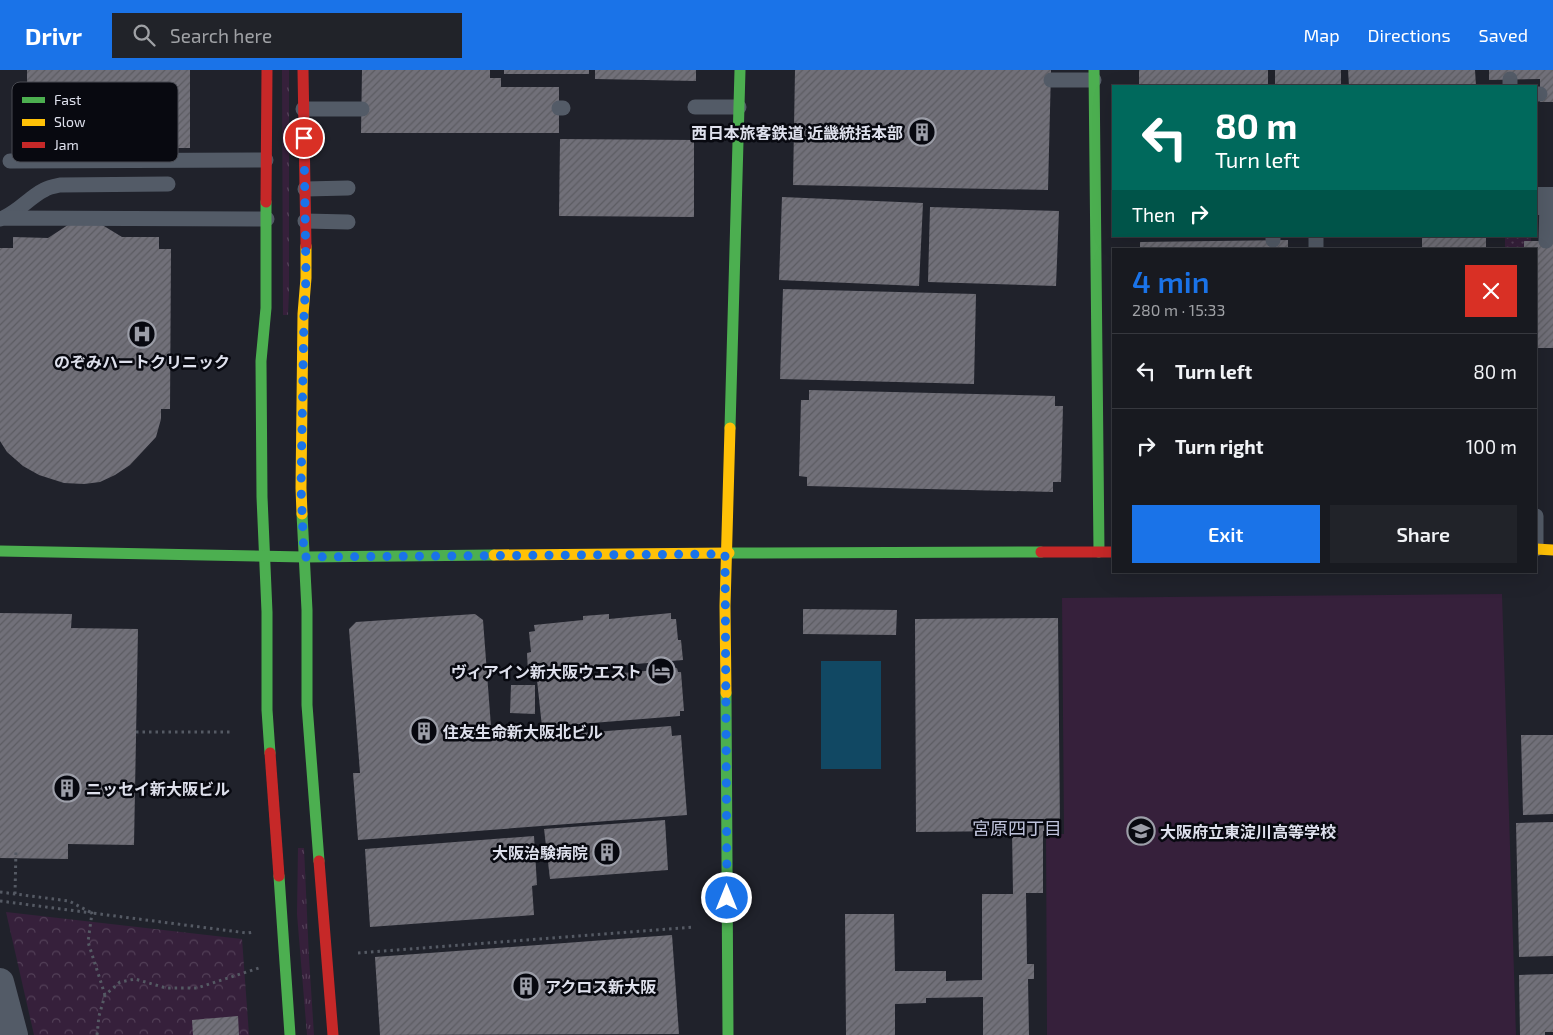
<!DOCTYPE html>
<html lang="en">
<head>
<meta charset="utf-8">
<style>
  body { margin:0; font-family:"Exo 2","Noto Sans JP",sans-serif; background:#212329; color:#f1f3f6; height:100vh; display:flex; flex-direction:column; font-size:19px; white-space:nowrap }
  * { box-sizing:border-box; margin:0 }
  p { font-size:16px; color:#9fa1a5 }
  .icon { flex:none; width:28px; height:28px; fill:none; stroke:currentColor; stroke-width:2; stroke-linecap:round; stroke-linejoin:round }
  .map { position:relative; flex:1; overflow:hidden }
  .drawer { position:absolute; left:1112px; top:178px; width:425px; height:325px; display:flex; flex-direction:column; background:#181a20; border-radius:0px; box-shadow:0 5px 20px #0002,0 0 0 1px #36383e }
  .drawer>* { flex:none }
  .top-card { position:absolute; left:1112px; top:15px; width:425px; height:152px; border-radius:0px; box-shadow:0 5px 20px #0002,0 0 0 1px #36383e; background:#00695c; color:#fff; overflow:hidden }
  .pin { position:absolute; display:grid; place-items:center; width:42px; height:42px; color:#fff; margin:-21px; border:2px solid #fff; border-radius:50%; box-shadow:0 1px 5px #0007 }
  .me { position:absolute; width:55px; margin:-28px; rotate:0deg; stroke-linejoin:round; filter:drop-shadow(0 0 4px #0008) }
  .turn { display:flex; align-items:center; gap:18px; height:105px; padding:0 20px; font-size:22px }
  .turn .icon { width:65px; height:65px; stroke-width:2.5 }
  .turn b { display:block; font-size:35px; line-height:42px }
  .then { display:flex; align-items:center; height:48px; padding:0 20px; background:#0003; gap:10px; font-size:19px }
  .round { display:grid; place-items:center; flex:none; width:52px; height:52px; border-radius:0px; background:#212329 }
  .head { display:flex; align-items:center; justify-content:space-between; height:85px; padding:0 20px }
  h1 { font-size:30px; font-weight:600; line-height:38px; color:#1a73e8 }
  .cta { display:flex; gap:10px; margin-top:auto; padding:10px 20px }
  .cta a { flex:1; height:58px; border-radius:0px; background:#1a73e8; color:#fff; font-size:20px; font-weight:600; line-height:58px; text-align:center }
  .cta a+a { background:#212329; color:#f1f3f6 }
  ul { padding:0; list-style:none }
  li { display:flex; align-items:center; gap:15px; height:75px; padding:0 20px; border-top:1px solid #36383e }
  li div { flex:1 }
  li b { display:block; font-size:19px }
  li em { font-style:normal }
  header { display:flex; align-items:center; gap:30px; box-sizing:border-box; height:70px; padding:0 25px; background:#1a73e8; color:#fff }
  header strong { font-size:24px }
  nav { display:flex; gap:28px; margin-inline-start:auto; font-size:18px }
  .search { width:350px; height:45px; background:#212329; display:flex; align-items:center; gap:12px; box-sizing:border-box; padding:0 18px; border-radius:0px; color:#9fa1a5; font-size:19px }
  .map>svg:first-child { display:block }
  .grass { fill:url(#grass-tufts) }
  .park { fill:url(#park-crowns) }
  .garden { fill:url(#garden-dots) }
  .pitch { fill:#36203b }
  .water { fill:#114863 }
  .building { fill:url(#building-hatch) }
  .lines { fill:none; stroke-linecap:round; stroke-linejoin:round }
  .path { stroke:#555a64; stroke-width:3; stroke-dasharray:2.5 4; stroke-linecap:butt }
  .lane { stroke:#535b67; stroke-width:15 }
  .street { stroke:#535b67; stroke-width:28 }
  .fast { stroke:#4caf50; stroke-width:11 }
  .slow { stroke:#ffc107; stroke-width:11 }
  .jam { stroke:#c62828; stroke-width:11 }
  .route { stroke:#1a73e8; stroke-width:9; stroke-dasharray:0 16.2 }
  .labels { text-anchor:middle; dominant-baseline:central; stroke-width:5; stroke-linejoin:round; paint-order:stroke }
  .poi-label { font-size:16px; font-weight:bold; fill:#dee0ec; stroke:#080910; text-anchor:start }
  .neighbourhood-label { font-size:18px; fill:#bfc3db; stroke:#080910 }
  .key { fill:#080910; stroke:#484a52; stroke-width:1 }
  .key-label { font-size:14px; fill:#dee0ec }
</style>
</head>
<body>
<header>
<strong>Drivr</strong>
<div class="search"><svg class="icon" aria-label="search" viewBox="0 0 24 24"><circle cx="10" cy="10" r="6"/><path d="M15 15l6 6"/></svg>Search here</div>
<nav><a>Map</a><a>Directions</a><a>Saved</a></nav>
</header>
<div class="map">
<svg width="1553" height="965" viewBox="0 0 1553 965">
  <defs>
    <pattern id="grass-tufts" width="24" height="20" patternUnits="userSpaceOnUse" patternTransform="scale(1.25)"><rect width="24" height="20" fill="#36203b"/><path d="M3 7l-1-3M5 7V3M7 7l1-3M15 17l-1-3M17 17v-4M19 17l1-3" fill="none" stroke="#534058"/></pattern>
    <pattern id="park-crowns" width="20" height="18" patternUnits="userSpaceOnUse" patternTransform="scale(1.25)"><rect width="20" height="18" fill="#36203b"/><path d="M2 6a3 3 0 1 1 6 0M12 15a3 3 0 1 1 6 0" fill="none" stroke="#534058"/></pattern>
    <pattern id="garden-dots" width="8" height="8" patternUnits="userSpaceOnUse" patternTransform="scale(1.25)"><rect width="8" height="8" fill="#36203b"/><path d="M2 2h.1M6 6h.1" fill="none" stroke="#534058" stroke-width="1.8" stroke-linecap="round"/></pattern>
    <pattern id="building-hatch" width="6" height="6" patternUnits="userSpaceOnUse" patternTransform="scale(1.25)"><rect width="6" height="6" fill="#717079"/><path d="M-1 1l2-2M0 6l6-6M5 7l2-2" fill="none" stroke="#5c5c62"/></pattern>
  </defs>
  <rect width="100%" height="100%" fill="#20222b"/>
  <g class="grass">
    <polygon points="282,0 289,0 289,222 288,245 283,245"/>
    <polygon points="298,778 304,778 309,888 314,965 307,965 297,844"/>
  </g>
  <polygon class="park" points="6,842 242,869 249,965 34,965"/>
  <rect class="garden" x="1505" y="166" width="26" height="13"/>
  <polygon class="pitch" points="1502,524 1516,965 1047,965 1046,764 1064,764 1062,528"/>
  <rect class="water" x="821" y="591" width="60" height="108"/>
  <g class="building">
    <rect x="27" y="0" width="163" height="78"/>
    <polygon points="362,0 490,0 490,8 501,8 501,17 559,17 559,63 361,63"/>
    <rect x="504" y="0" width="85" height="4"/>
    <polygon points="595,0 696,0 696,11 595,9"/>
    <polygon points="795,0 1051,0 1048,120 793,115"/>
    <rect x="1139" y="0" width="129" height="16"/>
    <rect x="1275" y="0" width="66" height="16"/>
    <polygon points="1348,0 1475,0 1476,16 1349,16"/>
    <polygon points="1489,0 1553,0 1553,32 1540,32 1540,9 1489,10"/>
    <polygon points="560,69 694,70 694,147 559,146"/>
    <polygon points="782,127 923,133 919,216 779,210"/>
    <polygon points="930,137 1059,141 1056,216 928,212"/>
    <polygon points="71,153 99,153 122,167 159,167 159,179 171,179 170,339 161,339 161,349 156,367 130,395 115,405 100,412 84,414 64,413 39,405 23,396 7,382 0,371 0,178 13,178 13,167 48,168"/>
    <rect x="1422" y="166" width="64" height="13"/>
    <polygon points="1288,170 1288,179 1140,179 1140,172"/>
    <polygon points="1524,171 1553,171 1553,278 1536,278 1536,179 1524,179"/>
    <polygon points="783,219 976,224 974,314 780,309"/>
    <polygon points="809,320 1055,326 1055,336 1063,336 1061,412 1053,412 1053,422 807,416 807,407 799,406 801,330 809,330"/>
    <polygon points="803,539 897,540 896,565 803,564"/>
    <polygon points="0,543 72,544 71,558 138,559 134,775 68,774 68,789 0,788"/>
    <polygon points="671,543 671,549 676,549 678,570 681,570 683,590 589,598 590,606 677,598 678,602 681,602 684,641 680,641 680,646 542,657 537,610 563,608 562,600 528,603 527,583 531,582 529,562 535,561 534,555 583,550 583,546 609,544 609,549"/>
    <polygon points="475,544 483,550 492,670 671,656 672,666 681,665 687,745 358,770 353,703 360,703 349,559 356,552"/>
    <polygon points="1058,548 1060,761 1043,761 1043,823 1026,823 1027,894 1034,894 1034,909 1028,909 1029,965 983,965 983,927 926,928 926,933 895,934 895,965 846,965 845,844 894,844 895,901 946,901 946,911 982,910 982,824 1013,824 1012,761 916,762 915,549"/>
    <polygon points="511,615 535,615 535,644 510,643"/>
    <polygon points="1521,665 1553,665 1553,744 1523,745"/>
    <polygon points="665,750 668,800 550,809 544,759"/>
    <polygon points="1553,752 1553,886 1519,887 1516,753"/>
    <polygon points="534,766 537,815 532,816 534,845 370,857 365,779"/>
    <polygon points="672,865 679,964 380,965 375,887"/>
    <polygon points="1553,904 1553,962 1545,962 1545,965 1520,965 1519,905"/>
    <polygon points="238,946 239,965 193,965 192,950"/>
  </g>
  <g class="lines">
    <g class="path">
      <polyline points="136,662 232,662"/>
      <polyline points="0,822 69,831 92,843 247,863 254,862"/>
      <polyline points="15,824 16,779"/>
      <polyline points="0,831 92,843 88,872 105,925"/>
      <polyline points="358,883 694,857"/>
      <polyline points="97,965 99,946 105,925 120,912 135,909 166,918 197,918 259,898"/>
    </g>
    <g class="lane">
      <polyline points="1510,9 1510,16"/>
      <polyline points="1051,10 1094,10"/>
      <polyline points="1536,24 1540,24"/>
      <polyline points="695,37 739,37"/>
      <polyline points="559,38 563,38"/>
      <polyline points="303,39 362,39"/>
      <polyline points="10,91 266,90"/>
      <polyline points="305,119 348,118"/>
      <path d="M5,147C20,140 30,127 44,120C49,117 55,116 60,115L168,114"/>
      <polyline points="0,149 4,148 267,149"/>
      <polyline points="305,151 348,152"/>
      <polyline points="1316,166 1316,179"/>
      <polyline points="1273,170 1273,166"/>
      <polyline points="1546,171 1547,131"/>
      <polyline points="1536,446 1536,479"/>
    </g>
    <g class="street">
      <polyline points="1536,131 1553,131"/>
      <polyline points="0,912 14,965"/>
    </g>
    <g class="fast">
      <polyline points="1094,0 1099,482"/>
      <polyline points="266,132 266,238 261,291 262,427 267,542 267,640 270,683"/>
      <polyline points="730,358 740,0"/>
      <polyline points="302,444 307,540 307,635 319,791"/>
      <polyline points="0,481 304,487 494,485"/>
      <polyline points="729,483 1041,482"/>
      <polyline points="726,623 728,965"/>
      <polyline points="279,806 290,965"/>
    </g>
    <g class="slow">
      <polyline points="302,444 301,418 303,244 306,208 306,176"/>
      <polyline points="1536,479 1553,480"/>
      <polyline points="494,485 729,483"/>
      <polyline points="726,623 725,536 730,358"/>
    </g>
    <g class="jam">
      <polyline points="303,0 306,176"/>
      <polyline points="266,132 267,0"/>
      <polyline points="1041,482 1114,482"/>
      <polyline points="270,683 279,806"/>
      <polyline points="319,791 333,965"/>
    </g>
  </g>
  <g class="lines">
    <polyline class="route" points="304,68 306,208 304,244 301,418 304,487 725,484 727,828"/>
  </g>
  <defs>
    <g id="building-ring" transform="scale(1.4375)"><circle r="9.5" fill="#080910" stroke="#9c9ea8" stroke-width="1.5"/><path d="M-4-6H4V6H1V3H-1V6H-4ZM-2.5-4.3h1.7v1.8h-1.7ZM.8-4.3h1.7v1.8H.8ZM-2.5-1h1.7V.8h-1.7ZM.8-1h1.7V.8H.8Z" fill="#9c9ea8"/></g>
    <g id="hospital-ring" transform="scale(1.4375)"><circle r="9.5" fill="#080910" stroke="#9c9ea8" stroke-width="1.5"/><path d="M-5-5h3v3.5h4V-5h3V5h-3V1.5h-4V5h-3Z" fill="#9c9ea8"/></g>
    <g id="hotel-ring" transform="scale(1.4375)"><circle r="9.5" fill="#080910" stroke="#9c9ea8" stroke-width="1.5"/><path d="M-6-4.5h1.5V1H6V5H4.5V3h-9V5H-6ZM-4 0a1.8 1.8 0 1 1 3.6 0ZM.5 0V-2.5h3Q6-2.5 6 0Z" fill="#9c9ea8"/></g>
    <g id="school-ring" transform="scale(1.4375)"><circle r="9.5" fill="#080910" stroke="#9c9ea8" stroke-width="1.5"/><path d="M0-5L7-2L0 1L-7-2ZM-4 1L0 2.5L4 1V4Q0 6-4 4Z" fill="#9c9ea8"/></g>
  </defs>
  <g fill-rule="evenodd">
    <use href="#building-ring" x="922" y="62"/>
    <use href="#hospital-ring" x="142" y="264"/>
    <use href="#hotel-ring" x="661" y="601"/>
    <use href="#building-ring" x="424" y="661"/>
    <use href="#building-ring" x="67" y="718"/>
    <use href="#school-ring" x="1141" y="761"/>
    <use href="#building-ring" x="607" y="782"/>
    <use href="#building-ring" x="526" y="916"/>
  </g>
  <g class="labels">
    <g class="poi-label">
      <text x="903" y="62" text-anchor="end">西日本旅客鉄道 近畿統括本部</text>
      <text x="142" y="291" text-anchor="middle">のぞみハートクリニック</text>
      <text x="642" y="601" text-anchor="end">ヴィアイン新大阪ウエスト</text>
      <text x="443" y="661">住友生命新大阪北ビル</text>
      <text x="86" y="718">ニッセイ新大阪ビル</text>
      <text x="1160" y="761">大阪府立東淀川高等学校</text>
      <text x="588" y="782" text-anchor="end">大阪治験病院</text>
      <text x="545" y="916">アクロス新大阪</text>
    </g>
    <g class="neighbourhood-label">
      <text x="1017" y="758">宮原四丁目</text>
    </g>
  </g>
  <rect x="12" y="12" width="166" height="80" rx="8" class="key"/>
  <rect x="22" y="27" width="23" height="6" fill="#4caf50"/>
  <rect x="22" y="49" width="23" height="7" fill="#ffc107"/>
  <rect x="22" y="72" width="23" height="6" fill="#c62828"/>
  <g class="key-label">
    <text x="54" y="35">Fast</text>
    <text x="54" y="57">Slow</text>
    <text x="54" y="80">Jam</text>
  </g>
</svg>
<div class="pin" style="left:304px;top:68px;background:#d93025"><svg class="icon" aria-label="arrive" viewBox="0 0 24 24"><path d="M6 21V4h12l-3 4 3 4H6"/></svg></div>
<svg class="me" style="left:727px;top:828px" viewBox="-20 -20 40 40"><circle r="17" fill="#1a73e8" stroke="#fff" stroke-width="3"/><path d="M0-11L8 9 0 5-8 9z" fill="#fff"/></svg>
<div class="top-card">
<div class="turn"><svg class="icon" aria-label="left" viewBox="0 0 24 24"><path d="M17 20v-9H6M10 6l-5 5 5 5"/></svg><div><b>80 m</b>Turn left</div></div>
<div class="then">Then<svg class="icon" aria-label="right" viewBox="0 0 24 24"><path d="M7 20v-9h11M14 6l5 5-5 5"/></svg></div>
</div>
<section class="drawer">
<div class="head"><div><h1>4 min</h1><p>280 m · 15:33</p></div><a class="round" style="background:#d93025;color:#fff"><svg class="icon" aria-label="close" viewBox="0 0 24 24"><path d="M6 6l12 12M18 6L6 18"/></svg></a></div>
<ul>
<li><svg class="icon" aria-label="left" viewBox="0 0 24 24"><path d="M17 20v-9H6M10 6l-5 5 5 5"/></svg><div><b>Turn left</b></div><em>80 m</em></li>
<li><svg class="icon" aria-label="right" viewBox="0 0 24 24"><path d="M7 20v-9h11M14 6l5 5-5 5"/></svg><div><b>Turn right</b></div><em>100 m</em></li>
</ul>
<div class="cta"><a>Exit</a><a>Share</a></div>
</section>
</div>
</body>
</html>
